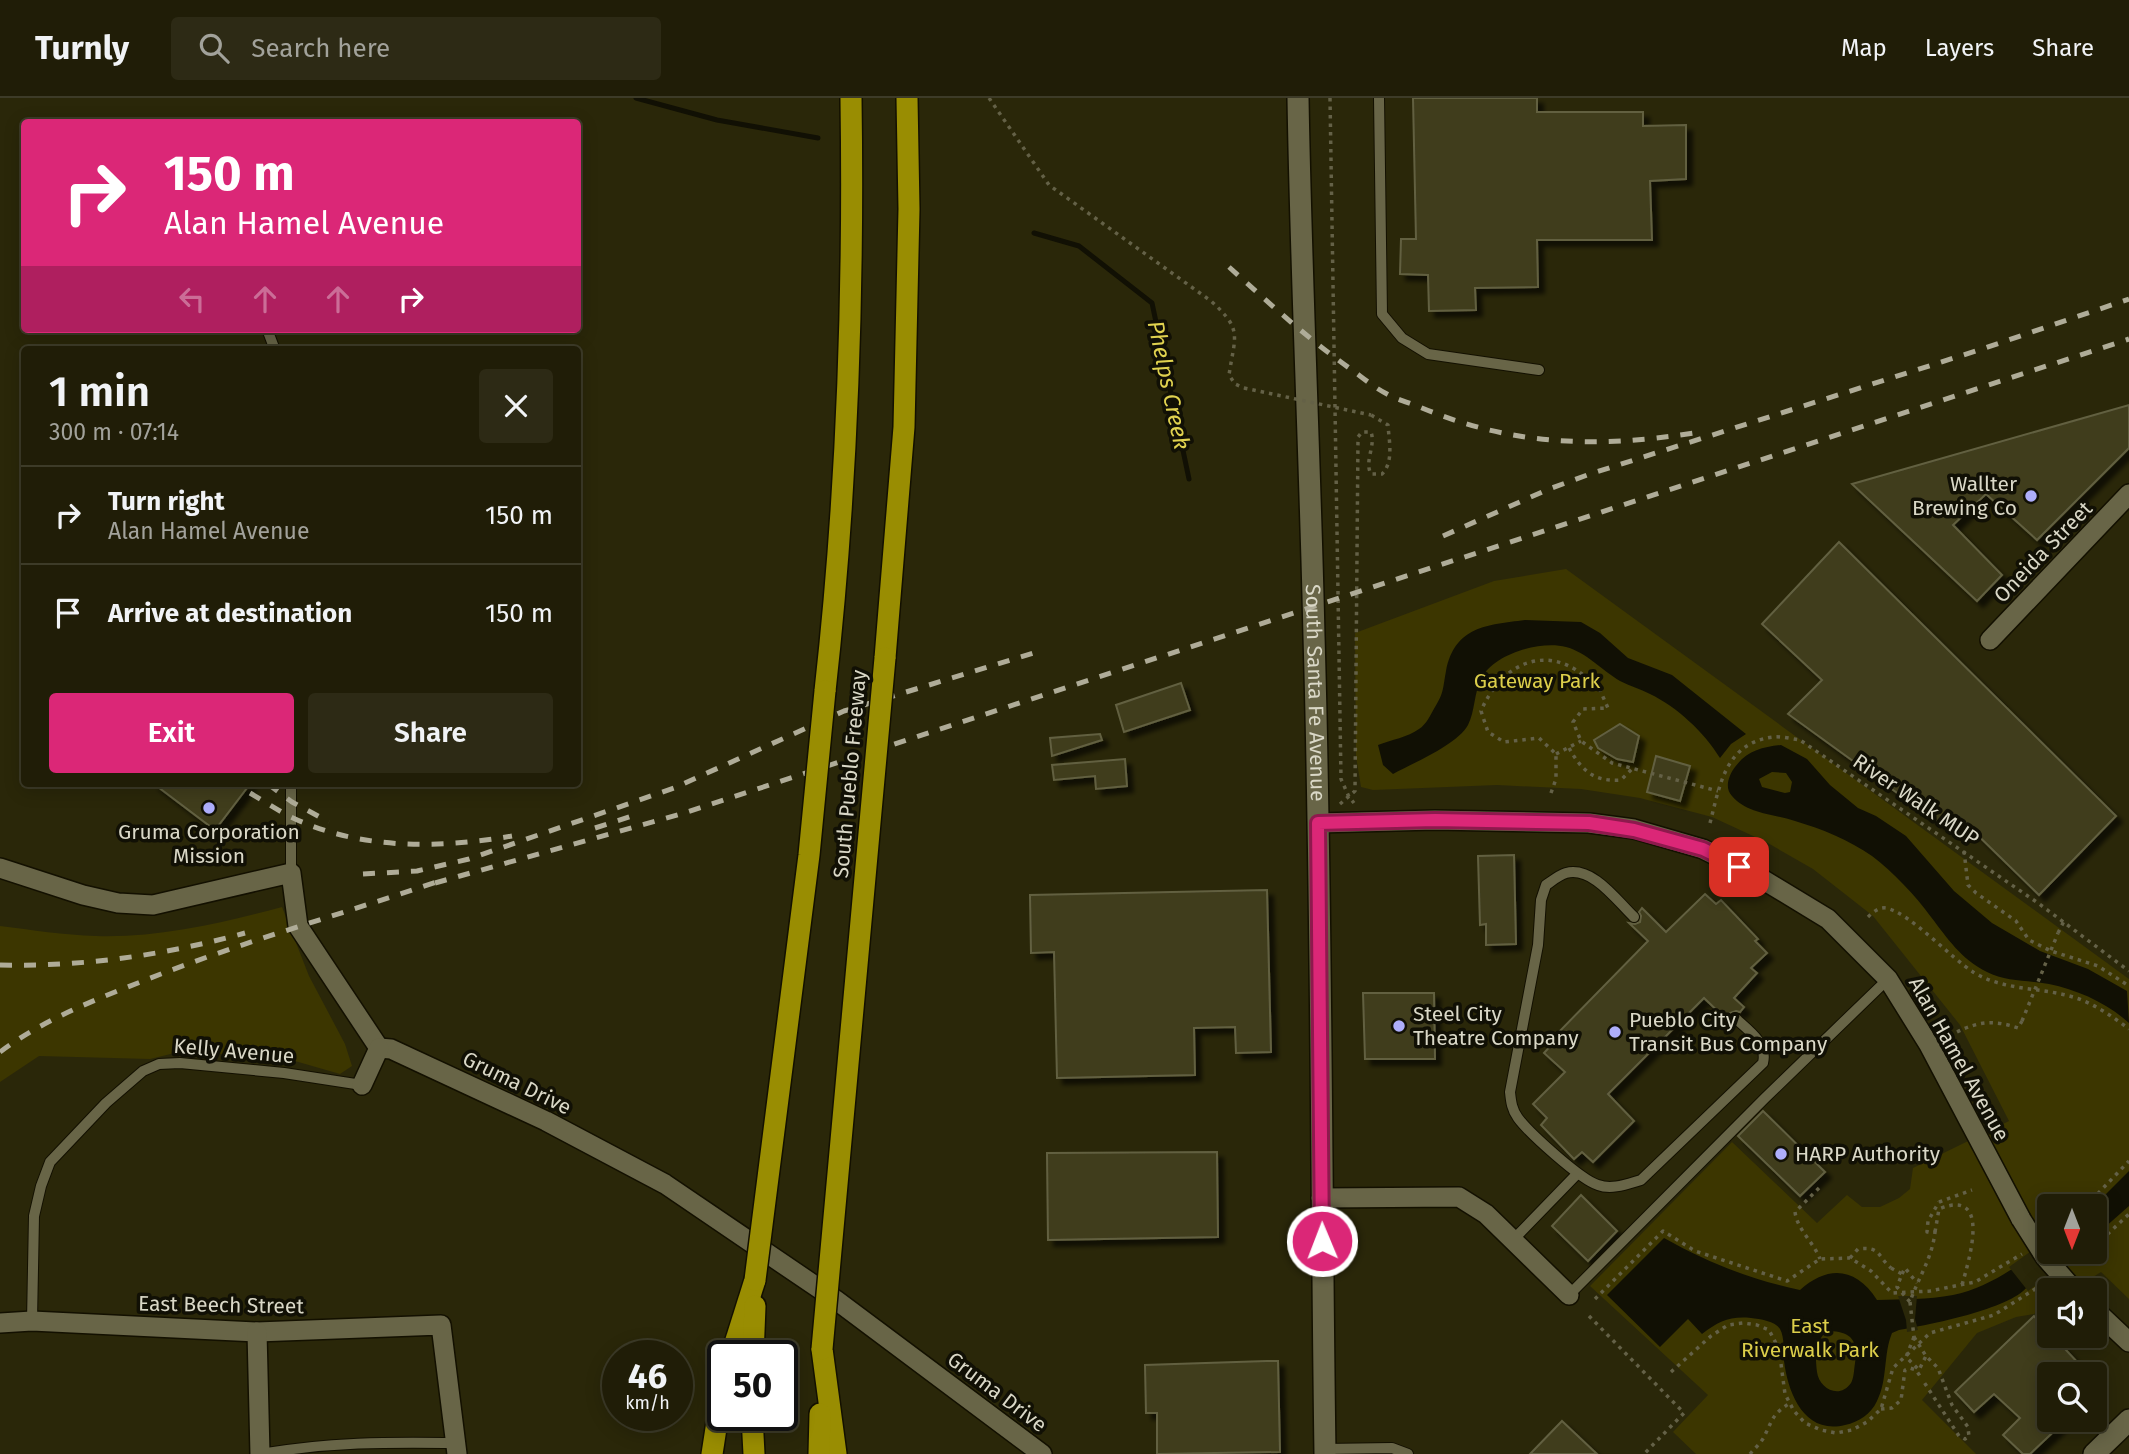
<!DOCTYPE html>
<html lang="en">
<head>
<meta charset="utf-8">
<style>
  body { margin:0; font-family:"Fira Sans",sans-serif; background:#2d2a15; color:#f1f3f6; height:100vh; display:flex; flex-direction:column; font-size:26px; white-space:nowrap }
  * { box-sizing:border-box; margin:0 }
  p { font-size:23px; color:#a2a29b }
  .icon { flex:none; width:38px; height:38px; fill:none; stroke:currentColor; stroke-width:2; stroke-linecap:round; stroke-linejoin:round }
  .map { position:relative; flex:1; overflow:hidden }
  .details { position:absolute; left:21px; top:248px; width:560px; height:441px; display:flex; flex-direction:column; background:#201d07; border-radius:7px; box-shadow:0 4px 18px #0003,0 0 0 2px #3d3b28 }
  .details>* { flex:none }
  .banner { position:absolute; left:21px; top:21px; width:560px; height:214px; border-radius:7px; box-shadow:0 4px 18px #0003,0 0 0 2px #3d3b28; background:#db2777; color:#fff; overflow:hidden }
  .needle { width:46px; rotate:180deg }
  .fabs { position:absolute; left:2037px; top:1096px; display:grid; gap:14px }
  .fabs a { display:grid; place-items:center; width:70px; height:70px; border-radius:7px; background:#201d07; box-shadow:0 4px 18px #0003,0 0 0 2px #3d3b28; font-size:35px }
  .speed { position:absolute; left:602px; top:1242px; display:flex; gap:14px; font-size:35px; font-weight:700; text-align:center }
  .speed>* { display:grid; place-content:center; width:91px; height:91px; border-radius:50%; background:#201d07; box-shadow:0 4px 18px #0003,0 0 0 2px #3d3b28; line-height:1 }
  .speed small { font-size:18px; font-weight:400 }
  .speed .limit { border:4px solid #111; border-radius:10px; background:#fff; color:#111 }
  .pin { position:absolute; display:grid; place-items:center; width:60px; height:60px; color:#fff; margin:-30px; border-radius:14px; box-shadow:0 4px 10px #0006 }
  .me { position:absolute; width:77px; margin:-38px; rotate:359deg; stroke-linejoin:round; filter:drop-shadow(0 0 5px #0008) }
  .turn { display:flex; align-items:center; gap:24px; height:147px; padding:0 28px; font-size:32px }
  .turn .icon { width:91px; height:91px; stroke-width:2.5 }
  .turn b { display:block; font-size:49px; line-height:60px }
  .lanes { display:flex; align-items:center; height:66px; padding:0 28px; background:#0003; justify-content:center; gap:35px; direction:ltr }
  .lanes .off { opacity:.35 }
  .round { display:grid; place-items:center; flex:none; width:74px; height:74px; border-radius:7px; background:#2d2a15 }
  .headline { display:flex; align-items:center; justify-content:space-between; height:119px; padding:0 28px }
  h1 { font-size:42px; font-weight:600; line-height:52px }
  .primary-button { display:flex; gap:14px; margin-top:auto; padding:14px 28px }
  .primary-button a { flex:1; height:80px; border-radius:7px; background:#db2777; color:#fff; font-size:28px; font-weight:600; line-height:80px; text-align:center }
  .primary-button a+a { background:#2d2a15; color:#f1f3f6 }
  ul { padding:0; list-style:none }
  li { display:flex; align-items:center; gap:21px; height:98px; padding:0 28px; border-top:2px solid #3d3b28 }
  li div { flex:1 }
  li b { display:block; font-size:26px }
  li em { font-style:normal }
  header { display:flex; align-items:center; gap:42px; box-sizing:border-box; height:98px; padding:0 35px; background:#201d07; border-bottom:2px solid #3d3b28 }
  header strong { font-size:33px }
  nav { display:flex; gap:38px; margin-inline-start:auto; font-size:24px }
  .search { width:490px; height:63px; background:#2d2a15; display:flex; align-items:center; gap:18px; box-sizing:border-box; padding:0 24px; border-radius:7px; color:#a2a29b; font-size:26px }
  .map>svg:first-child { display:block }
  .green { fill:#3c3600; fill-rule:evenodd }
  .water { fill:#111004; fill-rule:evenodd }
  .pier { fill:#2a2709 }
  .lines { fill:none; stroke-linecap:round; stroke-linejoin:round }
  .stream { stroke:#111004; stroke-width:5 }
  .building { fill:#3f3c1e; stroke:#626041; stroke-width:2; filter:url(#shadow) }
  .lane-casing { stroke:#131000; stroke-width:12 }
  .street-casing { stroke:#131000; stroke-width:22 }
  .secondary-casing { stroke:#131000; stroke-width:24 }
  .highway-casing { stroke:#131000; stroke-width:24 }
  .path { stroke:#646147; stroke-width:3.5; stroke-dasharray:3.5 5; stroke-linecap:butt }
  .lane { stroke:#686547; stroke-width:10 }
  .street { stroke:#686547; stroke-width:19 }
  .secondary { stroke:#686547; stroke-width:21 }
  .highway { stroke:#998d02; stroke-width:21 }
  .rail { stroke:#afac98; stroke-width:5; stroke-dasharray:12 12; stroke-linecap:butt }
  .street-bridge-casing { stroke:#131000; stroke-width:22; stroke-linecap:butt }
  .highway-bridge-casing { stroke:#131000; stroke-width:24; stroke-linecap:butt }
  .path-bridge { stroke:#646147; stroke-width:3.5; stroke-dasharray:3.5 5; stroke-linecap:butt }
  .street-bridge { stroke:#686547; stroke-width:19 }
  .highway-bridge { stroke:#998d02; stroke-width:21 }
  .route-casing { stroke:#8e194d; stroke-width:18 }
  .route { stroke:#db2777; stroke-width:12 }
  .poi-dot { fill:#aeaefb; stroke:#111005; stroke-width:2.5 }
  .labels { text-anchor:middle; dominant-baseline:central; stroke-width:7; stroke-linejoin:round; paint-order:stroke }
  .poi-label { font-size:21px; fill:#dad8c7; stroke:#111005; text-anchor:start }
  .street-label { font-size:21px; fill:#dad8c7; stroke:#111005 }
  .park-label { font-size:21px; fill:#dcce4a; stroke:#111005 }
  .water-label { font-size:23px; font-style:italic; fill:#e0d24f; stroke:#111005 }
</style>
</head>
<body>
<header>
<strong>Turnly</strong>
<div class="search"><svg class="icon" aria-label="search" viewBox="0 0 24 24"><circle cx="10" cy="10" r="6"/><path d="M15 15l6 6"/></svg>Search here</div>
<nav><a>Map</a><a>Layers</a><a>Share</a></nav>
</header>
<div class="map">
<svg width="2129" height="1356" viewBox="0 0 2129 1356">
  <defs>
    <filter id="shadow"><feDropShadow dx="6" dy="6" stdDeviation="2" flood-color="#0009"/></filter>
  </defs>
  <rect width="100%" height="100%" fill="#2a2709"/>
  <g class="green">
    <path d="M1566,471L2129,881V1201L2101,1174L2072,1192H2049V1206L2034,1216L2016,1219L1977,1235L1922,1302L1976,1356H1696L1673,1334L1708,1297L1590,1188L1732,1044L1817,1125L1847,1097L1862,1109H1880L1899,1100L1910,1091L1913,1070L2009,1023L1960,927L1873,818L1813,771L1766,744L1712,719L1640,700L1581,691L1497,687L1373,692L1361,689L1356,658L1355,535L1494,483ZM2049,1108H2095V1153H2049Z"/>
    <path d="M282,809L309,878L345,946L352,968L340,976L288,961L183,953L150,961L39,958L0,984V828C32,832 64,837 96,838C159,840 222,825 282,809Z"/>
  </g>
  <g class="water">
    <path d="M1525,522L1581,524L1600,535L1628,560L1672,577L1746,636L1731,646L1720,660C1704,634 1677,609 1650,596C1640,591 1630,588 1620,583C1603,573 1586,554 1566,549C1541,542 1493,556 1481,581C1474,595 1475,613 1468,627C1457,647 1413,665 1393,676L1383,667L1378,647C1391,642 1408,639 1419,631C1426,627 1431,616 1435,609C1444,595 1443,589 1446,573C1455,528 1487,527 1525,522Z"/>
    <path d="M1781,647L1807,661L1830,687L1858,710L1876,718L1906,738L1954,793L1992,825L2040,853L2088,871L2127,893L2129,925C2107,905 2078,892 2049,886C2028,882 2006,884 1987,874C1961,861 1948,841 1931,819C1915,797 1894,775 1872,758C1849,742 1822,731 1795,723C1774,716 1747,716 1732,698C1724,690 1729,677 1735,669C1747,653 1762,649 1781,647ZM1772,674L1786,675L1792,684L1790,694L1785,695L1762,689L1759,681Z"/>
    <polygon points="2129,1073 2129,1108 2095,1138 2094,1108"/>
    <path d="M1664,1140C1709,1165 1749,1181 1800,1192C1828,1167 1856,1169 1877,1202C1902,1201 1928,1202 1953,1197C1989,1190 2020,1166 2049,1145C2042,1159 2036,1176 2027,1189C2010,1211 1928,1227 1899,1232L1892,1235C1883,1257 1888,1281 1877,1303C1871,1316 1859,1324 1845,1327C1804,1337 1788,1295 1784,1263C1783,1253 1785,1240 1780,1231C1775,1223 1760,1221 1751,1220C1730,1218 1719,1223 1702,1236L1688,1221L1660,1249L1607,1197ZM1826,1233C1849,1233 1859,1240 1855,1265C1854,1271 1854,1280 1851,1285C1839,1302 1819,1290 1817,1274C1815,1257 1815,1246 1826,1233Z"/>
  </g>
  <g class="pier">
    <polygon points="2048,1141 2049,1153 2080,1155 2028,1193 2009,1169"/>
    <polygon points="1898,1198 1917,1198 1915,1221 1918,1232 1907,1234 1906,1222"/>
  </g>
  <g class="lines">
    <g class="stream">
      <polyline points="636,0 717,22 818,40"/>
      <polyline points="1034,135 1079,148 1152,205 1189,381"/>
    </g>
  </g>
  <g class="building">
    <polygon points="1413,0 1537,0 1537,14 1643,14 1643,28 1686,27 1686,81 1650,83 1652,142 1537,142 1538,189 1475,190 1476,212 1429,213 1428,177 1400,176 1401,141 1416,141"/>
    <polygon points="2129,307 2129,350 2037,442 1986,396 1953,427 2002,477 1977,503 1852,386"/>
    <polygon points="1839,444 2116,718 2039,797 1958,718 1947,731 1788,616 1822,582 1762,526"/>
    <polygon points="1181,585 1190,612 1124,634 1116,607"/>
    <polygon points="1620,626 1639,638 1633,664 1617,661 1598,650 1594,642"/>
    <polygon points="1100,636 1102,642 1052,658 1050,640"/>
    <polygon points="1656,658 1690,668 1680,703 1647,694"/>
    <polygon points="1125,661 1127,688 1096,691 1095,678 1054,682 1052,667"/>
    <polygon points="154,686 250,686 215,732"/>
    <polygon points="1514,757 1516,846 1486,847 1486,826 1480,827 1478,758"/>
    <polygon points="1267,792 1271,954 1236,955 1235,929 1194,930 1195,977 1057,980 1054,854 1031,855 1030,797"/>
    <polygon points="1705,796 1716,806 1721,802 1758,841 1755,843 1767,855 1751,870 1757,875 1734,900 1744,909 1740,914 1736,913 1730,915 1728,923 1704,900 1608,996 1634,1023 1593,1064 1582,1054 1574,1061 1541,1027 1547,1020 1533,1006 1565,974 1544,955 1554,944 1551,942 1648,843 1629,825 1635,826 1640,824 1641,818 1639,814 1642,810 1666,834"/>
    <polygon points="1363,895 1434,895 1435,961 1365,961"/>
    <polygon points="1763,1013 1825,1074 1800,1098 1738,1038"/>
    <polygon points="1217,1054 1218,1139 1048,1142 1047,1055"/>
    <polygon points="1581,1097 1617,1133 1588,1163 1552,1128"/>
    <polygon points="2034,1218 2049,1237 2052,1237 2080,1267 2071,1276 2049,1276 2049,1321 2067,1321 2030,1356 2023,1356 2003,1337 2020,1320 1994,1296 1974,1314 1955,1294"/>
    <polygon points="1267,1263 1278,1263 1280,1354 1157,1356 1157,1315 1146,1315 1145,1267"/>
    <polygon points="1562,1323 1597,1356 1530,1356"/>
  </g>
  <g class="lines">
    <g class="lane-casing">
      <g id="lane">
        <polyline points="1379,0 1382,216 1402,240 1428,256 1539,272"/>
        <polyline points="267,231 275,252"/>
        <polyline points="291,775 291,686"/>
        <path d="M1634,819C1617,803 1593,768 1566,775C1559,777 1552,783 1546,787L1541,802L1538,847L1510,994C1511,1004 1512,1012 1518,1020C1529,1035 1581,1082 1598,1087C1612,1092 1627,1086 1641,1082L1763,965C1768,945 1748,932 1735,920"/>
        <polyline points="1513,1142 1577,1076"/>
        <polyline points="1569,1197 1765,1000 1888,881"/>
        <polyline points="32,1223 34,1118 41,1088 50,1064 106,1005 143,973 159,966 180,965 284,975 362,987"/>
        <polyline points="1325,1351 1392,1350 1408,1356"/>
        <path d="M260,1356C328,1344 388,1344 456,1345"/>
      </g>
    </g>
    <g class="street-casing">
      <g id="street">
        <polyline points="1990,542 2129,396"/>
        <polyline points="1318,725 1435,722 1589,725 1634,731 1703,751 1757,778 1828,821 1888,881 1929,947 2021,1121"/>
        <polyline points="0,770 83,797 118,805 153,807 291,775 298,828 379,950"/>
        <polyline points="379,950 391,951 546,1023 665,1086 836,1202 1042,1356"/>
        <polyline points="362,987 379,950"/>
        <polyline points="1321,1100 1459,1099 1486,1116 1569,1197"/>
        <polyline points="2095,1212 2129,1244"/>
        <polyline points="0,1225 32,1223 257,1234 441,1227 457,1356"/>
        <polyline points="257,1234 260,1356"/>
      </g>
    </g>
    <g class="secondary-casing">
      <g id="secondary">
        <path id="s1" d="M1298,0C1301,180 1310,359 1314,538C1322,811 1321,1083 1325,1356"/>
        <polyline points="2094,1356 2129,1322"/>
      </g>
    </g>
    <g class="highway-casing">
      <g id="highway">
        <polyline points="885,560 904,329 909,111 907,0"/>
        <path d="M825,593C847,397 854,198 851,0"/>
        <polyline points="822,1251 836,1356"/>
        <polyline points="731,1258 755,1182"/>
        <polyline points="753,1258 755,1208"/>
        <polyline points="752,1318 754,1356"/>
        <polyline points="712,1356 723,1285"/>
        <polyline points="819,1356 820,1316"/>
      </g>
    </g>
    <g class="path">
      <path d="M989,0L1049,87L1211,203C1243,232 1235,237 1229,277L1235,286L1244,290"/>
      <polyline points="1330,0 1341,681 1349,699 1354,705"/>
      <path d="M1569,650C1582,673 1594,684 1621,682L1632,671"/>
      <polyline points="1556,656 1581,643"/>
      <path d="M1551,695L1556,681V656L1539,640L1504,644L1488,634L1481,613C1499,570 1541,545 1582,576C1587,580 1595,584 1599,590C1602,596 1605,604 1608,610L1583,611L1573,624L1581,643L1612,665L1718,693"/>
      <path d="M1340,706L1355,693L1358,339L1362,334H1371C1376,348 1364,363 1371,376H1382C1394,364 1389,343 1388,327L1371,317"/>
      <path d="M1710,725C1720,687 1725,645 1773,639C1781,638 1792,641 1800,642L2038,805L2129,873"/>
      <polyline points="1964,753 1968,787 1976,795 2016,823 2029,842 2051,853 2098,868 2129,888"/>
      <path d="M1868,819C1873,814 1879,809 1886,810C1910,815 1951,860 1973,874C2004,893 2040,889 2073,899C2093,905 2112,918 2129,931"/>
      <polyline points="2058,835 2064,823"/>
      <path d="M1957,934C1979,923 1995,922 2018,930L2022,923"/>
      <path d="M1819,1090L1795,1114C1797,1131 1814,1145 1820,1161"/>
      <polyline points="1939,1104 1972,1092"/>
      <polyline points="2086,1108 2129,1063"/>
      <path d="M1935,1134L1939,1111C1992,1089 1969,1162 1962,1187"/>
      <polyline points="2095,1148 2129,1116"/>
      <path d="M1850,1160L1858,1151C1881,1148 1877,1158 1891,1170"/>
      <polyline points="2071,1164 2087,1153"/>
      <polyline points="1902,1176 1905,1170 1917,1185"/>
      <polyline points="1595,1201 1663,1133 1695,1153 1787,1183 1820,1161 1850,1160 1871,1173 1892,1195 1930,1193 1975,1184 2022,1156"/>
      <polyline points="1910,1204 1914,1239"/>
      <polyline points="1589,1218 1684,1315 1644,1356"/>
      <polyline points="1671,1274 1711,1238 1728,1227 1743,1225 1757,1227 1769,1232 1779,1251 1785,1296 1794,1313 1805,1325 1821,1332 1836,1335 1852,1332 1867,1324 1881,1311 1893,1270 1930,1235 1994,1217 2043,1186"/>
      <polyline points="1881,1311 1892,1310 1901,1302 1905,1272 1910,1270 1916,1272 1922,1281"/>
      <path d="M1750,1356C1755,1350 1762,1344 1765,1337C1773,1320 1773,1316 1790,1305"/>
    </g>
    <use href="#lane" class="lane"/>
    <use href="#street" class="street"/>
    <use href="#secondary" class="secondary"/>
    <use href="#highway" class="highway"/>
    <g class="rail">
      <path d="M1229,169C1269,205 1308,241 1352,272C1363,280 1375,290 1387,296C1398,302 1410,305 1422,310C1514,348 1596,350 1694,335"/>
      <polyline points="1443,438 1549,391 1590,376 1979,252 2129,201"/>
      <polyline points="268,686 292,704 329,724"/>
      <path d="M250,695C262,702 274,710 287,717C356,752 437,751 512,738"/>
      <polyline points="595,730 635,717"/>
      <polyline points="363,776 417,773 469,761 674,690 844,613 1037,554"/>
      <polyline points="435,785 681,716 2129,241"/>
      <path d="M0,867C83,869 165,857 245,835"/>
      <path d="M0,954C43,922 94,902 143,883C241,844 343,816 442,782"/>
    </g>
    <g class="street-bridge-casing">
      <polyline id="street-bridge" points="2021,1121 2045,1159 2074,1192"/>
    </g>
    <g class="highway-bridge-casing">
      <g id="highway-bridge">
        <polyline points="755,1182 809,757 825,593"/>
        <polyline points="822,1251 885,560"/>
      </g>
    </g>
    <g class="path-bridge">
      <polyline points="1244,290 1371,317"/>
      <polyline points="2022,923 2058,835"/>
      <path d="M1891,1170L1902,1176L1897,1189L1910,1204C1918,1180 1932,1161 1935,1134H1927L1928,1123L1939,1104"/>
      <polyline points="1914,1239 1926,1258 1938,1270 1952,1307 1968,1329 1969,1339 1965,1341 1959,1338 1922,1281"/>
      <polyline points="1914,1239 1906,1259 1919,1272 1926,1258"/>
    </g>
    <use href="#street-bridge" class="street-bridge"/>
    <use href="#highway-bridge" class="highway-bridge"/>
  </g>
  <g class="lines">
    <g class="route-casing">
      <polyline id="route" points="1322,1143 1318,725 1435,722 1589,725 1634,732 1703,751 1739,769"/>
    </g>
    <use href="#route" class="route"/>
  </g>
  <g class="poi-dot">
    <circle cx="2031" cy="398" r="7"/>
    <circle cx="209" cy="710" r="7"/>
    <circle cx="1399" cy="928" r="7"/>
    <circle cx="1615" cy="934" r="7"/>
    <circle cx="1781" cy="1056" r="7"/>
  </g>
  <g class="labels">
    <g class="poi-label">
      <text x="2017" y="386" text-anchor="end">Wallter<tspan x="2017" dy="24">Brewing Co</tspan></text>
      <text x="209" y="734" text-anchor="middle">Gruma Corporation<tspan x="209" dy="24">Mission</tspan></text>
      <text x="1413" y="916">Steel City<tspan x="1413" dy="24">Theatre Company</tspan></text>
      <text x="1629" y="922">Pueblo City<tspan x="1629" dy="24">Transit Bus Company</tspan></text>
      <text x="1795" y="1056">HARP Authority</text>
    </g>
    <g class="street-label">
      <text transform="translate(2043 454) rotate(-46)">Oneida Street</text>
      <text stroke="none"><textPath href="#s1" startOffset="595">South Santa Fe Avenue</textPath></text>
      <text transform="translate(850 676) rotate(-85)">South Pueblo Freeway</text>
      <text transform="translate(1916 702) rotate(34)">River Walk MUP</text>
      <text transform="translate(234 953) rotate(5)">Kelly Avenue</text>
      <text transform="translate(1959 961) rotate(61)">Alan Hamel Avenue</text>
      <text transform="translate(517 985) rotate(26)">Gruma Drive</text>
      <text transform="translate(221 1207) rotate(1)">East Beech Street</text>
      <text transform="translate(997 1294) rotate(37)">Gruma Drive</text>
    </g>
    <g class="park-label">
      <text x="1537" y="583">Gateway Park</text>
      <text x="1810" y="1228">East<tspan x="1810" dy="24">Riverwalk Park</tspan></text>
    </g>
    <g class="water-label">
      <text transform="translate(1169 287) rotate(78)">Phelps Creek</text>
    </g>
  </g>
</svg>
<div class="fabs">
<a><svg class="needle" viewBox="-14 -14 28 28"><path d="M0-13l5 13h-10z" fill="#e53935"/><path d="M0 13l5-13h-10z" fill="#a2a29b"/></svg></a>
<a><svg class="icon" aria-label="sound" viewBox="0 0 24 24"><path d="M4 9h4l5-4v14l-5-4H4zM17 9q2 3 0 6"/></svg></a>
<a><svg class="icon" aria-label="search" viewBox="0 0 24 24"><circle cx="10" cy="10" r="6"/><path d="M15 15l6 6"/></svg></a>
</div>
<div class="speed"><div>46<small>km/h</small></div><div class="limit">50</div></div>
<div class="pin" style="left:1739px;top:769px;background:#d93025"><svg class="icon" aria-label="arrive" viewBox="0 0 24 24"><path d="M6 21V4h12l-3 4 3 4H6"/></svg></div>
<svg class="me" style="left:1322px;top:1143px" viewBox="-20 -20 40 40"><circle r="17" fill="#db2777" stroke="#fff" stroke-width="3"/><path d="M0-11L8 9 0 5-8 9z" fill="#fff"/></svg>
<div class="banner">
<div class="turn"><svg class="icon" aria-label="right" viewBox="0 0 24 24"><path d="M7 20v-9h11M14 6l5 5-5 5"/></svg><div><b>150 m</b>Alan Hamel Avenue</div></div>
<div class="lanes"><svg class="icon off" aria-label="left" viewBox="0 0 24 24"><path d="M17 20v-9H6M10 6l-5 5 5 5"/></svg><svg class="icon off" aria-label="ahead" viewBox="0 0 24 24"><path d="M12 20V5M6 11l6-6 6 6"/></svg><svg class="icon off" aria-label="ahead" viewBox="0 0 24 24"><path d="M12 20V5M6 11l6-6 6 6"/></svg><svg class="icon" aria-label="right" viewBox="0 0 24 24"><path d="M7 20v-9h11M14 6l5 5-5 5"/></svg></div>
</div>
<section class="details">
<div class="headline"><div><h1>1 min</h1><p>300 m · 07:14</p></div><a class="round"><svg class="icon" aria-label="close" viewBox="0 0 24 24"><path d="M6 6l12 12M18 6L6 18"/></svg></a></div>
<ul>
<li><svg class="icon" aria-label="right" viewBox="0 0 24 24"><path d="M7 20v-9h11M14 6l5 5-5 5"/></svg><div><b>Turn right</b><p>Alan Hamel Avenue</p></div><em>150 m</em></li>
<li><svg class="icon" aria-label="arrive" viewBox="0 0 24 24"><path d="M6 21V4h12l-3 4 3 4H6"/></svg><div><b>Arrive at destination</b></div><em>150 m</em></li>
</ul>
<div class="primary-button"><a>Exit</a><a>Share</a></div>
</section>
</div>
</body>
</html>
